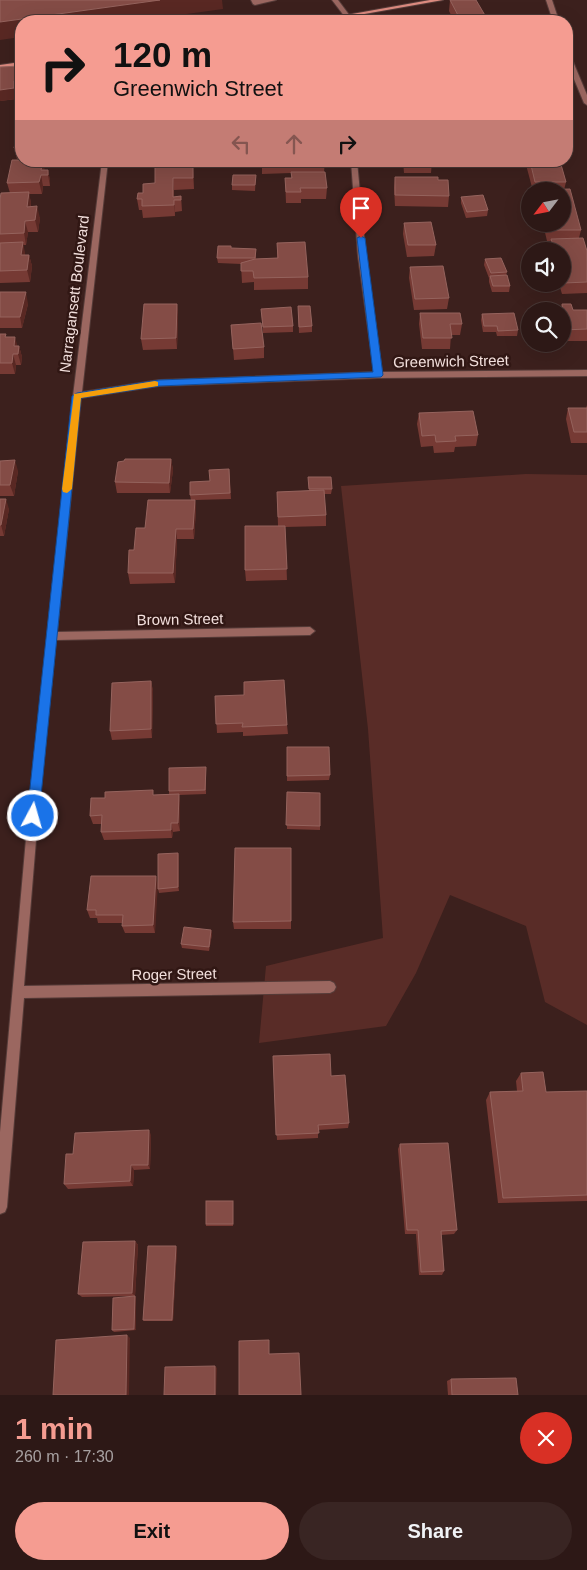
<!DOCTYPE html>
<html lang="en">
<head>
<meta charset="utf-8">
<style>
  body { margin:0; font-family:Arial,sans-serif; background:#392523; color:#f1f3f6; height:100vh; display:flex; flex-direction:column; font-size:19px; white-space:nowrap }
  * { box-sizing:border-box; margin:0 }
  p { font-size:16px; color:#a7a0a1 }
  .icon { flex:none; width:28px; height:28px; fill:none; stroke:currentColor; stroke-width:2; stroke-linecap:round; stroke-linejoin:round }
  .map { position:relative; height:1395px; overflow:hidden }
  .side { display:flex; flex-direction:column; background:#2d1816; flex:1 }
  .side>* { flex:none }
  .top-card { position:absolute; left:15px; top:15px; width:558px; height:152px; border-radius:20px; box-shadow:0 5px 20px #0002,0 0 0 1px #483735; background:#f59c91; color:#111; overflow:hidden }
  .needle { width:32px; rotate:238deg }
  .buttons { position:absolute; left:521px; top:182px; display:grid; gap:10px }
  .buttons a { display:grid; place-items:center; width:50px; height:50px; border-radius:50%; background:#2d1816; box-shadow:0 5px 20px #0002,0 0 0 1px #483735; font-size:25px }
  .pin { position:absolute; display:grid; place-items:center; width:42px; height:42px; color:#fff; margin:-51px -21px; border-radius:50% 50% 50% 0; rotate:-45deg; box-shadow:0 0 5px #0007 }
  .pin .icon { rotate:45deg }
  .me { position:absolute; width:55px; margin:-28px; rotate:6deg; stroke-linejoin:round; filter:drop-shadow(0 0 4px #0008) }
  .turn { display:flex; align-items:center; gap:18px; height:105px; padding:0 15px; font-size:22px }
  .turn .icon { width:65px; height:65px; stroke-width:2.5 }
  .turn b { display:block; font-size:35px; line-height:42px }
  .lanes { display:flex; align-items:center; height:48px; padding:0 15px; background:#0003; justify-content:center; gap:25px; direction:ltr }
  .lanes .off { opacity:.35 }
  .round { display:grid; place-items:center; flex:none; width:52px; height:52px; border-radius:26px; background:#392523 }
  .overview { display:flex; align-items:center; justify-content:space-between; height:85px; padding:0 15px }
  h1 { font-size:30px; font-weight:700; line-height:38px; color:#f59c91 }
  .cta { display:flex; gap:10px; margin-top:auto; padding:10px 15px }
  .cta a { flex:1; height:58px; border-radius:30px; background:#f59c91; color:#111; font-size:20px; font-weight:700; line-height:58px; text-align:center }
  .cta a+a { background:#392523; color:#f1f3f6 }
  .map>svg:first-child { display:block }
  .green { fill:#592c27 }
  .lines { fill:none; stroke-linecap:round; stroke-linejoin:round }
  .lane-casing { stroke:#553b38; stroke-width:2 }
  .street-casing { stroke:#553b38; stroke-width:2 }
  .secondary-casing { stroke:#553b38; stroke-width:2 }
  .lane { fill:#9b6760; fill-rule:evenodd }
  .street { fill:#9b6760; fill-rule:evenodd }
  .secondary { fill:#dc8a7f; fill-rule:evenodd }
  .wall { fill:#763a34 }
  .shaded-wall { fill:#592823 }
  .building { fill:#844c46; stroke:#95635d }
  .route { fill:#1a73e8; stroke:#114b97 }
  .slow { fill:#f59e0b }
  .labels { text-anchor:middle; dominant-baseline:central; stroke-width:5; stroke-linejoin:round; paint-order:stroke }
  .street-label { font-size:15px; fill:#f2dfdc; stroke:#311714 }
</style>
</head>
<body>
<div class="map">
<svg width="587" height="1395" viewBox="0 0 587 1395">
  <rect width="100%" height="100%" fill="#3c201d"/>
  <polygon class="green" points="526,474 587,475 587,1025 545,1002 526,926 450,895 416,973 386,1026 259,1043 266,966 383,938 368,729 341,486"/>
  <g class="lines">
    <g class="lane-casing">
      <g id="lane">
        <polygon points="251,0 276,0 255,5 253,4"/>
        <polygon points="332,0 338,0 350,16 349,17 345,17"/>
      </g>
    </g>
    <g class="street-casing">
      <g id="street">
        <polygon points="546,0 552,0 559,21 553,21"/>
        <polygon points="566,50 569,52 587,95 587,105 584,103 566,60"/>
        <polygon points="102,161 108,161 82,392 159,380 374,372 358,256 351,161 357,161 366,256 382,372 587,370 587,376 378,378 159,386 81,398 57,632 310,627 315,631 310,635 56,640 38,816 24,986 330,981 334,983 336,987 334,991 330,993 24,998 7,1207 5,1212 0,1214 0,1132 28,816 73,396"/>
      </g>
    </g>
    <g class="secondary-casing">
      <g id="secondary">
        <polygon points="430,0 443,0 325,21 313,21"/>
        <polygon points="21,62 21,66 0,69 0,65"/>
      </g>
    </g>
    <use href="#lane" class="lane"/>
    <use href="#street" class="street"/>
    <use href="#secondary" class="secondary"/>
  </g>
  <g class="wall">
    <polygon points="450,0 485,21 454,21 449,11"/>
    <polygon points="21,66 21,92 17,92 16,99 0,101"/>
    <polygon points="566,116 571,124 569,130 566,130"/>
    <polygon points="21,122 21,159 17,159 14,148"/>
    <polygon points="142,161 186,161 186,163 190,163 190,167 193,167 194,189 174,190 174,197 181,196 182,211 175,212 175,216 143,218 142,210 139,210 137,199 155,183 155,167 142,168"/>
    <polygon points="262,161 325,161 324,172 327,188 326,199 301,199 301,203 286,203 285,178 291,178 291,173 262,174"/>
    <polygon points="403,161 432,161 431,173 404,173"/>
    <polygon points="525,161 560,161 566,182 564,190 581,230 579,238 587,251 587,293 562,294 559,284 562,284 562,251 549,251 551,241 547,241 543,224 562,224 562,191 533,191"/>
    <polygon points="45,170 48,170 50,181 50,186 43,186 42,194 29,194 31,203 31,206 40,218 38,232 28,232 26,245 23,245 25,255 29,255 32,266 30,282 0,283 0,199 10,193 7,183"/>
    <polygon points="256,175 255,191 232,190 232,185"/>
    <polygon points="395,177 438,180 449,196 448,207 395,206 394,188"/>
    <polygon points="461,197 488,210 487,216 466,218 461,203"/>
    <polygon points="404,223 436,245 434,256 407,257 403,234"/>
    <polygon points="277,243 308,277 308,289 254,290 254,282 242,283 241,264 218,263 217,258 231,248 256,249 256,259 277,258"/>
    <polygon points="485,259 507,272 506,275 510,286 509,292 492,292 489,282 489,278 484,265"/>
    <polygon points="410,267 449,298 447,309 414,310 409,278"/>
    <polygon points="0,292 28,304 22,328 0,328"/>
    <polygon points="177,304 178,315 177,349 143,350 141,339"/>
    <polygon points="562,304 573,310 587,310 587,341 562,341 562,311 558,311 559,310 560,310"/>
    <polygon points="298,306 312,326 312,332 299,333"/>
    <polygon points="261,309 293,326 293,332 263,333"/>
    <polygon points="420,313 462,324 460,335 451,335 450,349 422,349 419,324"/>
    <polygon points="482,314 518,330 517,336 497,336 496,332 483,332 481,320"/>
    <polygon points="231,325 264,347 264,358 234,360"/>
    <polygon points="0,334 7,337 17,346 19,346 22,357 21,365 16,365 15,374 0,374"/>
    <polygon points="587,405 587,443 571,443 566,419 568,408 586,408"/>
    <polygon points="419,413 478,435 476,446 455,447 454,452 434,453 433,446 421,447 417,424"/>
    <polygon points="171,459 173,470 170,493 117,493 115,482"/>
    <polygon points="0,461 18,471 14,496 0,496"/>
    <polygon points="229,469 231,499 195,500 196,510 194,539 177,539 175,583 130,584 128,573 134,550 145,528 191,500 190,495 210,481"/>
    <polygon points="308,477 332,489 331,494 324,494 326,515 326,526 285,527 287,580 246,581 245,570 278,526 277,492 309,491"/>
    <polygon points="0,499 9,509 4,536 0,536"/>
    <polygon points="151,681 153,691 152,738 112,740 110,731"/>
    <polygon points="215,696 287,725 288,734 243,736 243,732 217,733"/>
    <polygon points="287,747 330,775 329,780 287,781"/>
    <polygon points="206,767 206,794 179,795 180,803 180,831 173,832 172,838 104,840 101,832 102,824 93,824 90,816 154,795 169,794 169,791"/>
    <polygon points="287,792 320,793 320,830 287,829"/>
    <polygon points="291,848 291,929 234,929 233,922"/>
    <polygon points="178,853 179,857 179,891 159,893 158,889"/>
    <polygon points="156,876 155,933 125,933 122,926 123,923 98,923 97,918 90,918 87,910"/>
    <polygon points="211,930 212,934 209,951 182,948 181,944"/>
    <polygon points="273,1056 331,1076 349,1123 348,1128 318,1130 318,1138 277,1140"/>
    <polygon points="521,1073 546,1092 587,1091 587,1201 498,1203 486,1100 490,1092 517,1091 516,1081"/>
    <polygon points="151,1135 150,1169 134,1170 133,1186 68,1189 64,1184 73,1154"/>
    <polygon points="400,1144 457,1230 454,1234 441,1235 444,1271 442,1275 419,1275 416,1234 405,1234 398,1149"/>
    <polygon points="233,1201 233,1226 206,1226 206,1224"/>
    <polygon points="135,1241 138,1245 135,1296 82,1297 78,1294"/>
    <polygon points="177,1248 173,1321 144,1321 143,1320"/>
    <polygon points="135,1296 136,1298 136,1330 114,1332 112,1330"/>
    <polygon points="451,1379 518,1395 448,1395 447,1381"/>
  </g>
  <g class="shaded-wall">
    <polygon points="160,0 222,0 223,9 136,21 21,21 21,37 0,40 0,22"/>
    <polygon points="486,17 485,21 483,21 482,18"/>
    <polygon points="14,81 17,92 16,99 0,101 0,90"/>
    <polygon points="43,161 45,171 41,170"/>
    <polygon points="48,170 50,181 50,186 48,175"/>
    <polygon points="41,175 43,186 42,194 39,182"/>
    <polygon points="173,178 174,190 174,200 175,216 173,197"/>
    <polygon points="29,192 31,203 29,218 27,207"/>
    <polygon points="37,206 40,218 38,232 35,220"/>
    <polygon points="25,221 28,232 26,245 24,233"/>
    <polygon points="23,242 25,253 23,267 21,255"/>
    <polygon points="29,255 32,266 30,282 27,270"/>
    <polygon points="26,292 28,304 22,328 20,317"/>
    <polygon points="177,304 178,315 177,349 176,338"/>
    <polygon points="15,337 18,348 14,346"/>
    <polygon points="19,346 22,357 21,365 18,354"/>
    <polygon points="13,354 16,365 15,374 12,363"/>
    <polygon points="171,459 173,470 170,493 169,483"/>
    <polygon points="15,460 18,471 14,496 10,485"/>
    <polygon points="6,499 9,509 4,536 1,525"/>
    <polygon points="195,500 196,510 194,539 193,529"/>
    <polygon points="176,529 177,539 175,583 173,573"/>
    <polygon points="151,681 153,691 152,738 151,729"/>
    <polygon points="179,794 180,803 180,831 178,823"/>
    <polygon points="171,823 173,832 172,838 171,830"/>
    <polygon points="178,853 179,857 179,891 178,887"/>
    <polygon points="156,876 158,884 155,933 153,925"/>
    <polygon points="211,930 212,934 209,951 209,947"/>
    <polygon points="149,1130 151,1135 150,1169 148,1165"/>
    <polygon points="131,1165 134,1170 133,1186 130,1181"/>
    <polygon points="135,1241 138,1245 135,1296 132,1293"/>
    <polygon points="176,1246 177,1248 173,1321 172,1320"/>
    <polygon points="135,1296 136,1298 136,1330 134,1329"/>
    <polygon points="127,1335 130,1338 129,1395 126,1395"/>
    <polygon points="215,1366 217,1368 216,1395 215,1395"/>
  </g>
  <g class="building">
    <polygon points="0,0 160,0 0,22"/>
    <polygon points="450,0 476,0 486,17 482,18 483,20 461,21"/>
    <polygon points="21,66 21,81 14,81 14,88 0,90 0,67"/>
    <polygon points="566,116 569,116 571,124 566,124"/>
    <polygon points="21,122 21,148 14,148"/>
    <polygon points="12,160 21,160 21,161 43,161 41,170 48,170 48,175 41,175 39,182 7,183"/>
    <polygon points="262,161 325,161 262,163"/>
    <rect x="405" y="161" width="27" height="1"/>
    <polygon points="530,161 560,161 566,182 535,182"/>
    <polygon points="190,163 189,167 193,167 193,178 173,178 173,197 181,196 181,200 174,200 174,205 142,206 142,199 137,199 138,193 143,193 143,184 155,183 155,164"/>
    <polygon points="291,172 325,172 327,188 300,188 301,192 286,192 285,178 292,178"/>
    <polygon points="233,175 256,175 255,185 232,185"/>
    <polygon points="395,177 438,177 438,180 448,180 449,196 395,195"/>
    <polygon points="570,189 581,230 550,230 548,224 562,224 562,191 541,191 540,190"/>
    <polygon points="29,192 27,207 37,206 35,220 25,221 24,233 0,234 0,199 1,193"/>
    <polygon points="483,195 488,210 467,212 461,197"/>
    <polygon points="431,222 436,245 408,245 404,223"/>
    <polygon points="583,238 587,251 587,282 564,283 562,277 562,251 555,251 551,239"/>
    <polygon points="23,242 21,255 29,255 27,270 0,271 0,243"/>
    <polygon points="305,242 308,277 254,278 253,271 241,271 241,263 255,259 278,258 277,243"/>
    <polygon points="218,246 231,246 231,248 256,249 255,258 217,258"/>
    <polygon points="501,258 507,272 491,273 485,259"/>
    <polygon points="443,266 449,298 415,299 410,267"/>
    <polygon points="507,275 510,286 493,286 490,276"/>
    <polygon points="0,292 26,292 20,317 0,317"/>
    <polygon points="144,304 177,304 176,338 141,339"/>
    <polygon points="562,304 571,304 573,310 587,310 587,329 563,330 562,326 562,311 559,311 559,310 563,310"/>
    <polygon points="298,306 310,306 312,326 299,327"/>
    <polygon points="291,307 293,326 263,327 261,309"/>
    <polygon points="420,313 460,313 462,324 450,324 452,338 423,338"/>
    <polygon points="514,313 518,330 498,331 497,326 484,326 482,314"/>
    <polygon points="261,323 264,347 233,349 231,325"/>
    <polygon points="0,334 6,334 5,337 15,337 14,346 19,346 18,354 13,354 12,363 0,363"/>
    <polygon points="568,408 587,408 587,432 574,432"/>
    <polygon points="473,411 478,435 455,436 456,441 436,442 435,435 422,436 419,413"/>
    <polygon points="125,459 171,459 169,483 115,482 118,462 124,461"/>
    <polygon points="15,460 10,485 0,485 0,461"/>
    <polygon points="229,469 230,493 190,495 190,482 210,481 209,470"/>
    <polygon points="308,477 331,477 332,489 309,489"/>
    <polygon points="324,490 326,515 278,517 277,492"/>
    <polygon points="0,499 6,499 1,525 0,525"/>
    <polygon points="148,500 195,500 193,529 176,529 173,573 128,573 129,550 134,550 136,528 145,528"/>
    <polygon points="245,526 285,526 287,569 245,570"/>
    <polygon points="284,680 287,725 242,727 243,723 216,724 215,696 244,695 244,682"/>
    <polygon points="151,681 151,729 110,731 112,683"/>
    <polygon points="287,747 329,747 330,775 287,776"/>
    <polygon points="206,767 205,790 169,791 169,768"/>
    <polygon points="153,790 153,795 179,794 178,823 171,823 171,830 101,832 102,815 90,816 91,798 105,798 105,792"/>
    <polygon points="287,792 320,793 320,826 286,825"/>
    <polygon points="235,848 291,848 291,921 233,922"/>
    <polygon points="178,853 178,887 158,889 158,854"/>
    <polygon points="91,876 156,876 153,925 122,926 123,915 96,915 96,910 87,910"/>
    <polygon points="184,927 211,930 209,947 181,944"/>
    <polygon points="330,1054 331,1076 345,1075 349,1123 318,1125 319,1133 276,1135 273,1056"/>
    <polygon points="543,1072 546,1092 587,1091 587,1195 503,1198 490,1092 523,1091 521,1073"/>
    <polygon points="149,1130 148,1165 131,1165 130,1181 64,1184 66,1154 73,1154 75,1133"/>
    <polygon points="448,1143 457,1230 441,1231 444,1271 421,1272 418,1230 407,1230 400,1144"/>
    <rect x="206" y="1201" width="27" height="23"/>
    <polygon points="135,1241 132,1293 78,1294 83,1242"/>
    <polygon points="148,1246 176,1246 172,1320 143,1320"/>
    <polygon points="135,1296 134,1329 112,1330 113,1298"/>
    <polygon points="127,1335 126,1395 53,1395 56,1340"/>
    <polygon points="269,1340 269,1354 299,1353 301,1395 239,1395 239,1341"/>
    <polygon points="215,1366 215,1395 164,1395 165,1367"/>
    <polygon points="516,1378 518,1395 452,1395 451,1379"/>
  </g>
  <polygon class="route" points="361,236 365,238 383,375 381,377 159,386 81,398 39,816 37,820 33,822 29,820 27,816 72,396 77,393 159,380 373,372 357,238"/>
  <polygon class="slow" points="155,381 158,382 158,386 81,398 72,489 67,493 63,492 62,489 74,394"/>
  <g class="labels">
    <g class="street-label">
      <text transform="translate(74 294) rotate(-83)">Narragansett Boulevard</text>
      <text transform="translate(451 361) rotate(-1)">Greenwich Street</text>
      <text transform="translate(180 619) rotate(-1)">Brown Street</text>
      <text transform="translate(174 974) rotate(-1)">Roger Street</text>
    </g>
  </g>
</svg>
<div class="buttons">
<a><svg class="needle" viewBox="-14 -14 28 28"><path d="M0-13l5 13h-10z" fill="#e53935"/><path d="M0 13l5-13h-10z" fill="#a7a0a1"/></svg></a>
<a><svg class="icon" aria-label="sound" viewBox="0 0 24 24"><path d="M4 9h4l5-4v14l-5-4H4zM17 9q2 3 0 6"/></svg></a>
<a><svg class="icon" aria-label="search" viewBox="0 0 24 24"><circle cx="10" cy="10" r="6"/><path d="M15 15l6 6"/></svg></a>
</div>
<div class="pin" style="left:361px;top:238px;background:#d93025"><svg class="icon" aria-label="arrive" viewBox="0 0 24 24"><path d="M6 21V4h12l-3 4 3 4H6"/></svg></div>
<svg class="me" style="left:33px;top:816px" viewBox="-20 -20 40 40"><circle r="17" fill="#1a73e8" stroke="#fff" stroke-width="3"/><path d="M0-11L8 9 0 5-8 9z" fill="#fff"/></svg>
<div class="top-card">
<div class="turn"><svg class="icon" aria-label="right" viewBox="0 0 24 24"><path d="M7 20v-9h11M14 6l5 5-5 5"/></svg><div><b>120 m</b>Greenwich Street</div></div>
<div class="lanes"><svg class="icon off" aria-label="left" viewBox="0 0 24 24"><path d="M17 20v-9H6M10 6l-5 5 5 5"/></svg><svg class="icon off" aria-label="ahead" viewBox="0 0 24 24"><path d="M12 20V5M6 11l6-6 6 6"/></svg><svg class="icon" aria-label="right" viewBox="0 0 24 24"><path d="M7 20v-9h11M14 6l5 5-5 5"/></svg></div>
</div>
</div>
<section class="side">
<div class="overview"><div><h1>1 min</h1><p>260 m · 17:30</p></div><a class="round" style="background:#d93025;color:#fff"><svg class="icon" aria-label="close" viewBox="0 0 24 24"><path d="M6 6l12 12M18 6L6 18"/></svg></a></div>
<div class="cta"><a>Exit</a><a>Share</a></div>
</section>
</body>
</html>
